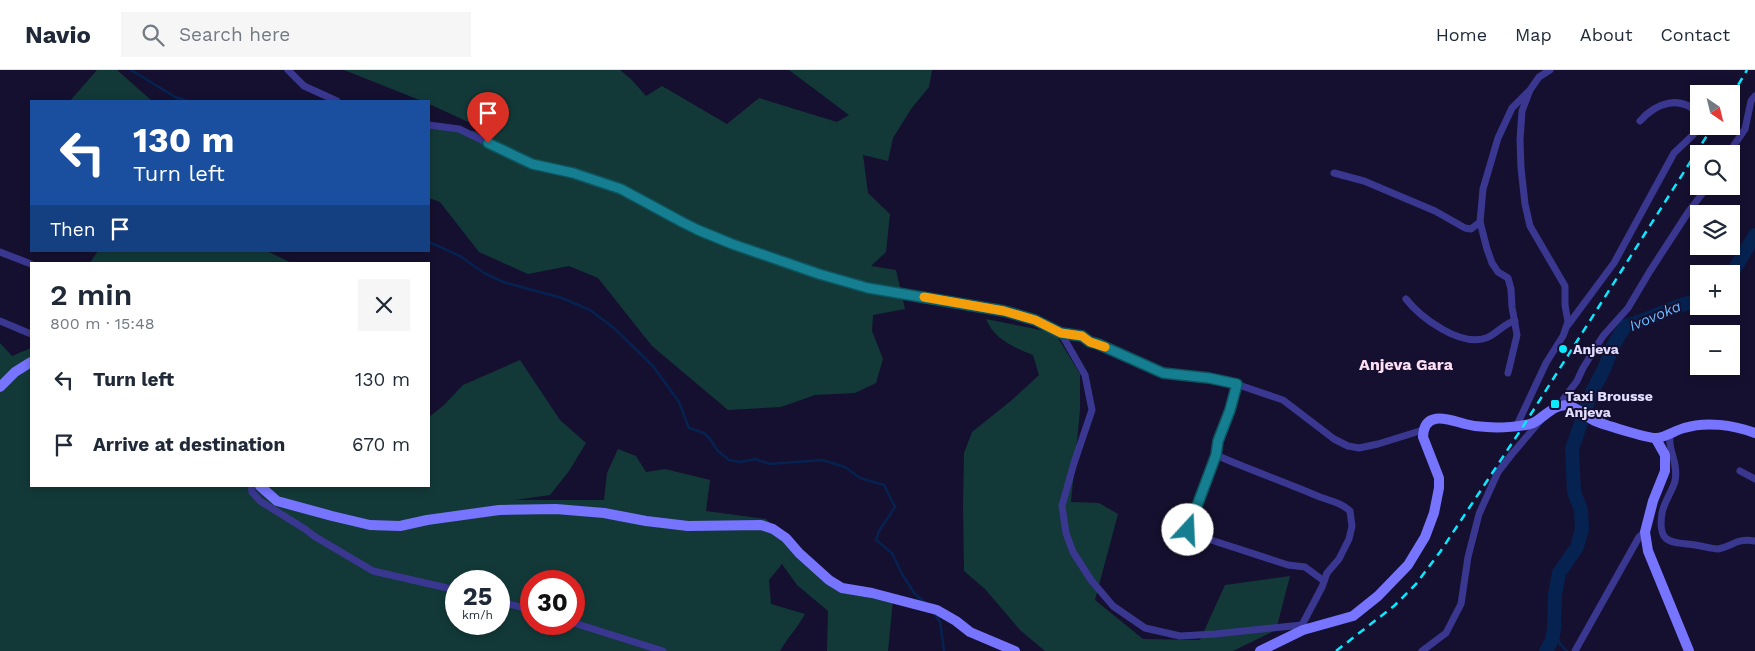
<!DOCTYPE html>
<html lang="en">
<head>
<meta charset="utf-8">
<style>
  body { margin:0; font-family:"Work Sans",sans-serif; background:#f6f6f7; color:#1f2937; height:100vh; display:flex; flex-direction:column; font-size:19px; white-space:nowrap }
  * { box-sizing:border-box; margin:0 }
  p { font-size:16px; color:#747a83 }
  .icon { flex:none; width:28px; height:28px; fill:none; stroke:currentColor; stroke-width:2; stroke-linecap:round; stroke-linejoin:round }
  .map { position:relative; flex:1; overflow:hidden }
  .side { position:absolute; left:30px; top:192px; width:400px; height:225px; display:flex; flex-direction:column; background:#fff; border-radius:0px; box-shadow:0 2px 8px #0003 }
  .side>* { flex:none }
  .top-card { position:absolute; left:30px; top:30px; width:400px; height:152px; border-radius:0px; box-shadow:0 2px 8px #0003; background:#1a4fa0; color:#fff; overflow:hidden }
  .needle { width:32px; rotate:145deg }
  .fabs { position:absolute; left:1690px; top:15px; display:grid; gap:10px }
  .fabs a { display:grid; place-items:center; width:50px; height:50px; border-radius:0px; background:#fff; box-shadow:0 2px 8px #0003; font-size:25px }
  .speed { position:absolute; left:445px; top:500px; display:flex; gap:10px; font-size:25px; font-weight:700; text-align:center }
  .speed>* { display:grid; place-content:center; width:65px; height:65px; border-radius:50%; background:#fff; box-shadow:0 2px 8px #0003; line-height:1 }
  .speed small { font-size:12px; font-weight:400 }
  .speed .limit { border:8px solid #d22; background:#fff; color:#111 }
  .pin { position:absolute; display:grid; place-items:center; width:42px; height:42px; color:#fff; margin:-51px -21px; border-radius:50% 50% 50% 0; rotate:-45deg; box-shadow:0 0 5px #0007 }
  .pin .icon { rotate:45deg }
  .me { position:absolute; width:55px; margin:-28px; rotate:20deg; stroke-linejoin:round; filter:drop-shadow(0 0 4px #0008) }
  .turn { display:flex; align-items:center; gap:18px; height:105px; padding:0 20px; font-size:22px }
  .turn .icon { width:65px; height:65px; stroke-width:2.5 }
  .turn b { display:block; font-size:35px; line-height:42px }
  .then { display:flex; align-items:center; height:48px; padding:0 20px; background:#0003; gap:10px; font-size:19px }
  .round { display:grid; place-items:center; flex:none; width:52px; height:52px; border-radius:0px; background:#f6f6f7 }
  .overview { display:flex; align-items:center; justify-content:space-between; height:85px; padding:0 20px }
  h1 { font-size:30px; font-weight:600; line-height:38px }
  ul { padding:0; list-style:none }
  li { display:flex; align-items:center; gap:15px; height:65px; padding:0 20px }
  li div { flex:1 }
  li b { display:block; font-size:19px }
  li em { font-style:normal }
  header { display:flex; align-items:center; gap:30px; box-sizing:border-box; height:70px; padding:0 25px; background:#fff; border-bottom:1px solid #e0e1e3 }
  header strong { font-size:24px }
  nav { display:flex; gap:28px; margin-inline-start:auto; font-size:18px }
  .search { width:350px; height:45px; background:#f6f6f7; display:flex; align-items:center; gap:12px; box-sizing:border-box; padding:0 18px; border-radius:0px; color:#747a83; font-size:19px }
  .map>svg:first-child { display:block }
  .green { fill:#123938; fill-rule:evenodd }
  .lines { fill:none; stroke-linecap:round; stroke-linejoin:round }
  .stream { stroke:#062251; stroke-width:2.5 }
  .river { stroke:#062251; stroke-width:14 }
  .street { stroke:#3a3791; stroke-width:7 }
  .secondary { stroke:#7774ff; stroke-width:10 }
  .rail { stroke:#09e9ff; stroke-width:2.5; stroke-dasharray:8 6; stroke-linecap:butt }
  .route-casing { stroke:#0e535e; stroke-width:12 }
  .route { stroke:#157f91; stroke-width:9 }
  .slow { stroke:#f59e0b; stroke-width:9 }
  .poi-dot { fill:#09e9ff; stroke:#15102f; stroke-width:2 }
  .labels { text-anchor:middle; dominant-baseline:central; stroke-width:4; stroke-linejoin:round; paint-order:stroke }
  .poi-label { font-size:14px; font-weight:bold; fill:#e1ddff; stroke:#15102f; text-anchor:start }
  .water-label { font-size:15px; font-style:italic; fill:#6bbcff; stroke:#15102f }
  .quarter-label { font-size:16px; font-weight:bold; fill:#ffdff4; stroke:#15102f }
</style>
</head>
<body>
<header>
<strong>Navio</strong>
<div class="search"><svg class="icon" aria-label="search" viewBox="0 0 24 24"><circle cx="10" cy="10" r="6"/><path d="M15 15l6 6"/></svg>Search here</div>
<nav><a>Home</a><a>Map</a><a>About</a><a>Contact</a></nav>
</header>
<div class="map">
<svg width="1755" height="581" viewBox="0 0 1755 581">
  <rect width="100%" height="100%" fill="#15102f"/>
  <g class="green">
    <polygon points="97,0 117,0 152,31 70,31"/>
    <polygon points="344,0 620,0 632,10 646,26 662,16 727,54 759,28 837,52 849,45 789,0 932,0 929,17 911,39 893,68 888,91 863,85 868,123 890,144 886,182 871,196 896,200 905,239 873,245 872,261 883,289 876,313 855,323 815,325 781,337 728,340 652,276 598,208 569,196 528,204 479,182 440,132 429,128 429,58 490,62 429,34 429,31 422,31"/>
    <polygon points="98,181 267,181 294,194 89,194"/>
    <path d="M986,249L1055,263L1080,304V340L1071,432L1099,433L1118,444L1095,530L1143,569L1200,570L1225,515L1290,506L1276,560L1233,581H1045L1020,560L985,519L964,501L963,435L964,383L972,362L1012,330L1039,305L1033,285C1013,277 994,269 986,249Z"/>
    <path d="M0,273L12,286L31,278V416H429V347L443,336L463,315L520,290L560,350L586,373L569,401L550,425L515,430H604L607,403L618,379L636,386L646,402L665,399L710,410L706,441L766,449L829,511L893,530L888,581H827L828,541L797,515L782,494L769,510L771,534L805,544C798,557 788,567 780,581H0ZM456,511H499V554H456ZM531,511H574V554H531Z"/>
  </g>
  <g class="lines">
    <g class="stream">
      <polyline points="131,0 175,27 188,31"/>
      <polyline points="429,172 460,186 484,203 503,212 562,228 590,240 614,258 653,296 679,332 689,358 704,363 710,369 717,380 729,390 740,392 755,389 770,394 822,390 845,397 860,408 884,415 895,437 879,461 876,470 892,483 902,504 915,524 928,535"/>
      <polyline points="934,543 940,552 944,581"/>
      <polyline points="1554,559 1560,574 1567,581"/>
    </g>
    <g class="river">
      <polyline points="1731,205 1755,165"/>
      <path d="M1546,581L1552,570L1554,559L1555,525L1559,503L1577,477L1582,459L1581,440L1574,422L1572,379L1590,326L1604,299L1613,276L1625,256C1651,250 1673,234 1699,231"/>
    </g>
    <g class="street">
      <polyline points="288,0 304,16 337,31"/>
      <path d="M1640,51C1656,33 1680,24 1699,44"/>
      <polyline points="429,55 459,59 532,94 573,103 621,119 682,153 732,174 819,204 867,217 1004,241 1035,250 1061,263 1085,305 1092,340 1074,393 1062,436 1066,463 1073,482 1091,510 1113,536 1145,558 1180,566 1215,564 1302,555 1303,560"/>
      <polyline points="1728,84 1745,59 1751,31 1755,26"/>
      <polyline points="1334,103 1364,111 1435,141 1465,158 1471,159 1480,152"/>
      <polyline points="0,182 31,194"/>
      <path d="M1406,229C1421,248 1460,277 1486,268C1497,264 1504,253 1515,251"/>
      <polyline points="0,251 31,264"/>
      <polyline points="1568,255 1614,193 1674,83 1693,65 1699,56"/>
      <polyline points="1061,263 1082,266 1090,272 1098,273 1136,292 1163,303 1227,311 1283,330 1334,369 1348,376 1359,378 1378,374 1423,360"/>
      <polyline points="1508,303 1517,265 1512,237 1511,219 1508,208 1498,202 1492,193 1487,179 1480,152 1483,119 1498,68 1512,38 1528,22"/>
      <polyline points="1237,315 1230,340 1218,371 1216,385 1188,460 1208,469 1288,495 1305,497 1324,511"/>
      <polyline points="1558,336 1577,311 1583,298 1603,266 1628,238 1650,201 1689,141 1708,116"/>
      <polyline points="1517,355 1546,293 1563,266 1568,252 1565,235 1565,216 1530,156 1525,134 1521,98 1520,70 1522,41 1530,20 1539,7 1550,0"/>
      <path d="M1671,362C1666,379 1679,391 1675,411C1672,422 1664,432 1662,443C1657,475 1672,472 1695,475C1703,476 1711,479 1718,479C1734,476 1735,468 1755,471"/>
      <path d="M1216,385C1250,400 1285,412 1320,427C1331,431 1342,433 1350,441L1352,456L1349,469L1339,489L1327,503L1322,517L1302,555"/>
      <polyline points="1740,401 1755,409"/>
      <polyline points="251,416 252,422 260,431 305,459 314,466 373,501 456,520"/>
      <polyline points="499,531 531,540"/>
      <polyline points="574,553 663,581"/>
      <polyline points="1422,581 1446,563 1461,534 1468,487 1479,444 1498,402 1512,384 1540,351"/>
      <polyline points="1575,581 1639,467 1645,462"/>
    </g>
    <g class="secondary">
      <polyline points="0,317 15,302 31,292"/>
      <polyline points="1656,369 1665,385 1665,401 1653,431 1645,462 1648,481 1689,581"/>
      <polyline points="260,416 277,431 332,446 370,455 400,456 427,450 499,440 556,439 604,443 646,451 688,456 761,455 773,459 786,468 799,483 829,510 842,518 872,523 937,540 956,551 970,562 1015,581"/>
      <path d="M1260,581L1303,560L1353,546L1378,526L1408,495L1425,467L1434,443L1439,418V408L1423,367C1424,339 1450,350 1465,354C1472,356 1480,357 1487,357C1498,358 1523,357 1533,353C1545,347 1555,332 1570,336C1578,338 1586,346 1593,350C1601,354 1647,368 1655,368C1662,369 1676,360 1684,358C1706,351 1733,355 1755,363"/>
    </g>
    <g class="rail">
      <polyline points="1731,27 1747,0"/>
      <polyline points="1336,581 1394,536 1416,514 1440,482 1524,355 1713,56"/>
    </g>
  </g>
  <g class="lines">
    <g class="route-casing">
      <polyline id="route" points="488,73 532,94 573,103 621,119 682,152 698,160 732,174 819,204 868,218 1004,241 1035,250 1061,263 1082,266 1090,272 1098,274 1163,303 1209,308 1237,314 1230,340 1218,371 1216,385 1188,460"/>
    </g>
    <use href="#route" class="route"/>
    <polyline class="slow" points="924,227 1004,241 1035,250 1061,263 1082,266 1090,272 1105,277"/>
  </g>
  <g class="poi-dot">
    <circle cx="1563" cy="279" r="5"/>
    <rect x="1550" y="329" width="10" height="10" rx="2.5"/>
  </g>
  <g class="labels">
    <g class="poi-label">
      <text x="1573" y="279">Anjeva</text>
      <text x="1565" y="326">Taxi Brousse<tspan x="1565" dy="16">Anjeva</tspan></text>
    </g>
    <g class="water-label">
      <text transform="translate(1655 246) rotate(-23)">Ivovoka</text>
    </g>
    <g class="quarter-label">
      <text x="1406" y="294">Anjeva Gara</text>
    </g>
  </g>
</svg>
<div class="fabs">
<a><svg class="needle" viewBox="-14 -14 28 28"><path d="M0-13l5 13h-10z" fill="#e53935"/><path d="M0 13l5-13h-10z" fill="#747a83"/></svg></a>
<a><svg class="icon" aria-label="search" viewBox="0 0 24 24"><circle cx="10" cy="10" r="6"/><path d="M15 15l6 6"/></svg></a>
<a><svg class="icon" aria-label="layers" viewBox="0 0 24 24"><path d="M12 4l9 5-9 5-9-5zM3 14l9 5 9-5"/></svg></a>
<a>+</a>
<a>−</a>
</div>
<div class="speed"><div>25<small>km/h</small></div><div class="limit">30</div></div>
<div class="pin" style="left:488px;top:73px;background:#d93025"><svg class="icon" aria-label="arrive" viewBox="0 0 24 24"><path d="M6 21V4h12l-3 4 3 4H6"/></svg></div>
<svg class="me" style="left:1188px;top:460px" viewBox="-20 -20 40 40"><circle r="19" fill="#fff"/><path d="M0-13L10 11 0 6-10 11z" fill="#157f91"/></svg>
<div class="top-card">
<div class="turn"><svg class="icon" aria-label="left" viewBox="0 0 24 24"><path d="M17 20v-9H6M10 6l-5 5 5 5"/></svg><div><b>130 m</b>Turn left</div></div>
<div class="then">Then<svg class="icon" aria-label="arrive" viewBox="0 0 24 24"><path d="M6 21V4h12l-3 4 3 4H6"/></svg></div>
</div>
<section class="side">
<div class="overview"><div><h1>2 min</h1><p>800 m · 15:48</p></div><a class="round"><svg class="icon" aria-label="close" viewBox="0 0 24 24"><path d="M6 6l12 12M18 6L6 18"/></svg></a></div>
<ul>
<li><svg class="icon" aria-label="left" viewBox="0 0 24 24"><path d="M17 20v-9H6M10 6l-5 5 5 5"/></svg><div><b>Turn left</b></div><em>130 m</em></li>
<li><svg class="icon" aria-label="arrive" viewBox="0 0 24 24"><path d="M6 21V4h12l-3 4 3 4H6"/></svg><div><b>Arrive at destination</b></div><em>670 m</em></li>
</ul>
</section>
</div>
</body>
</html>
